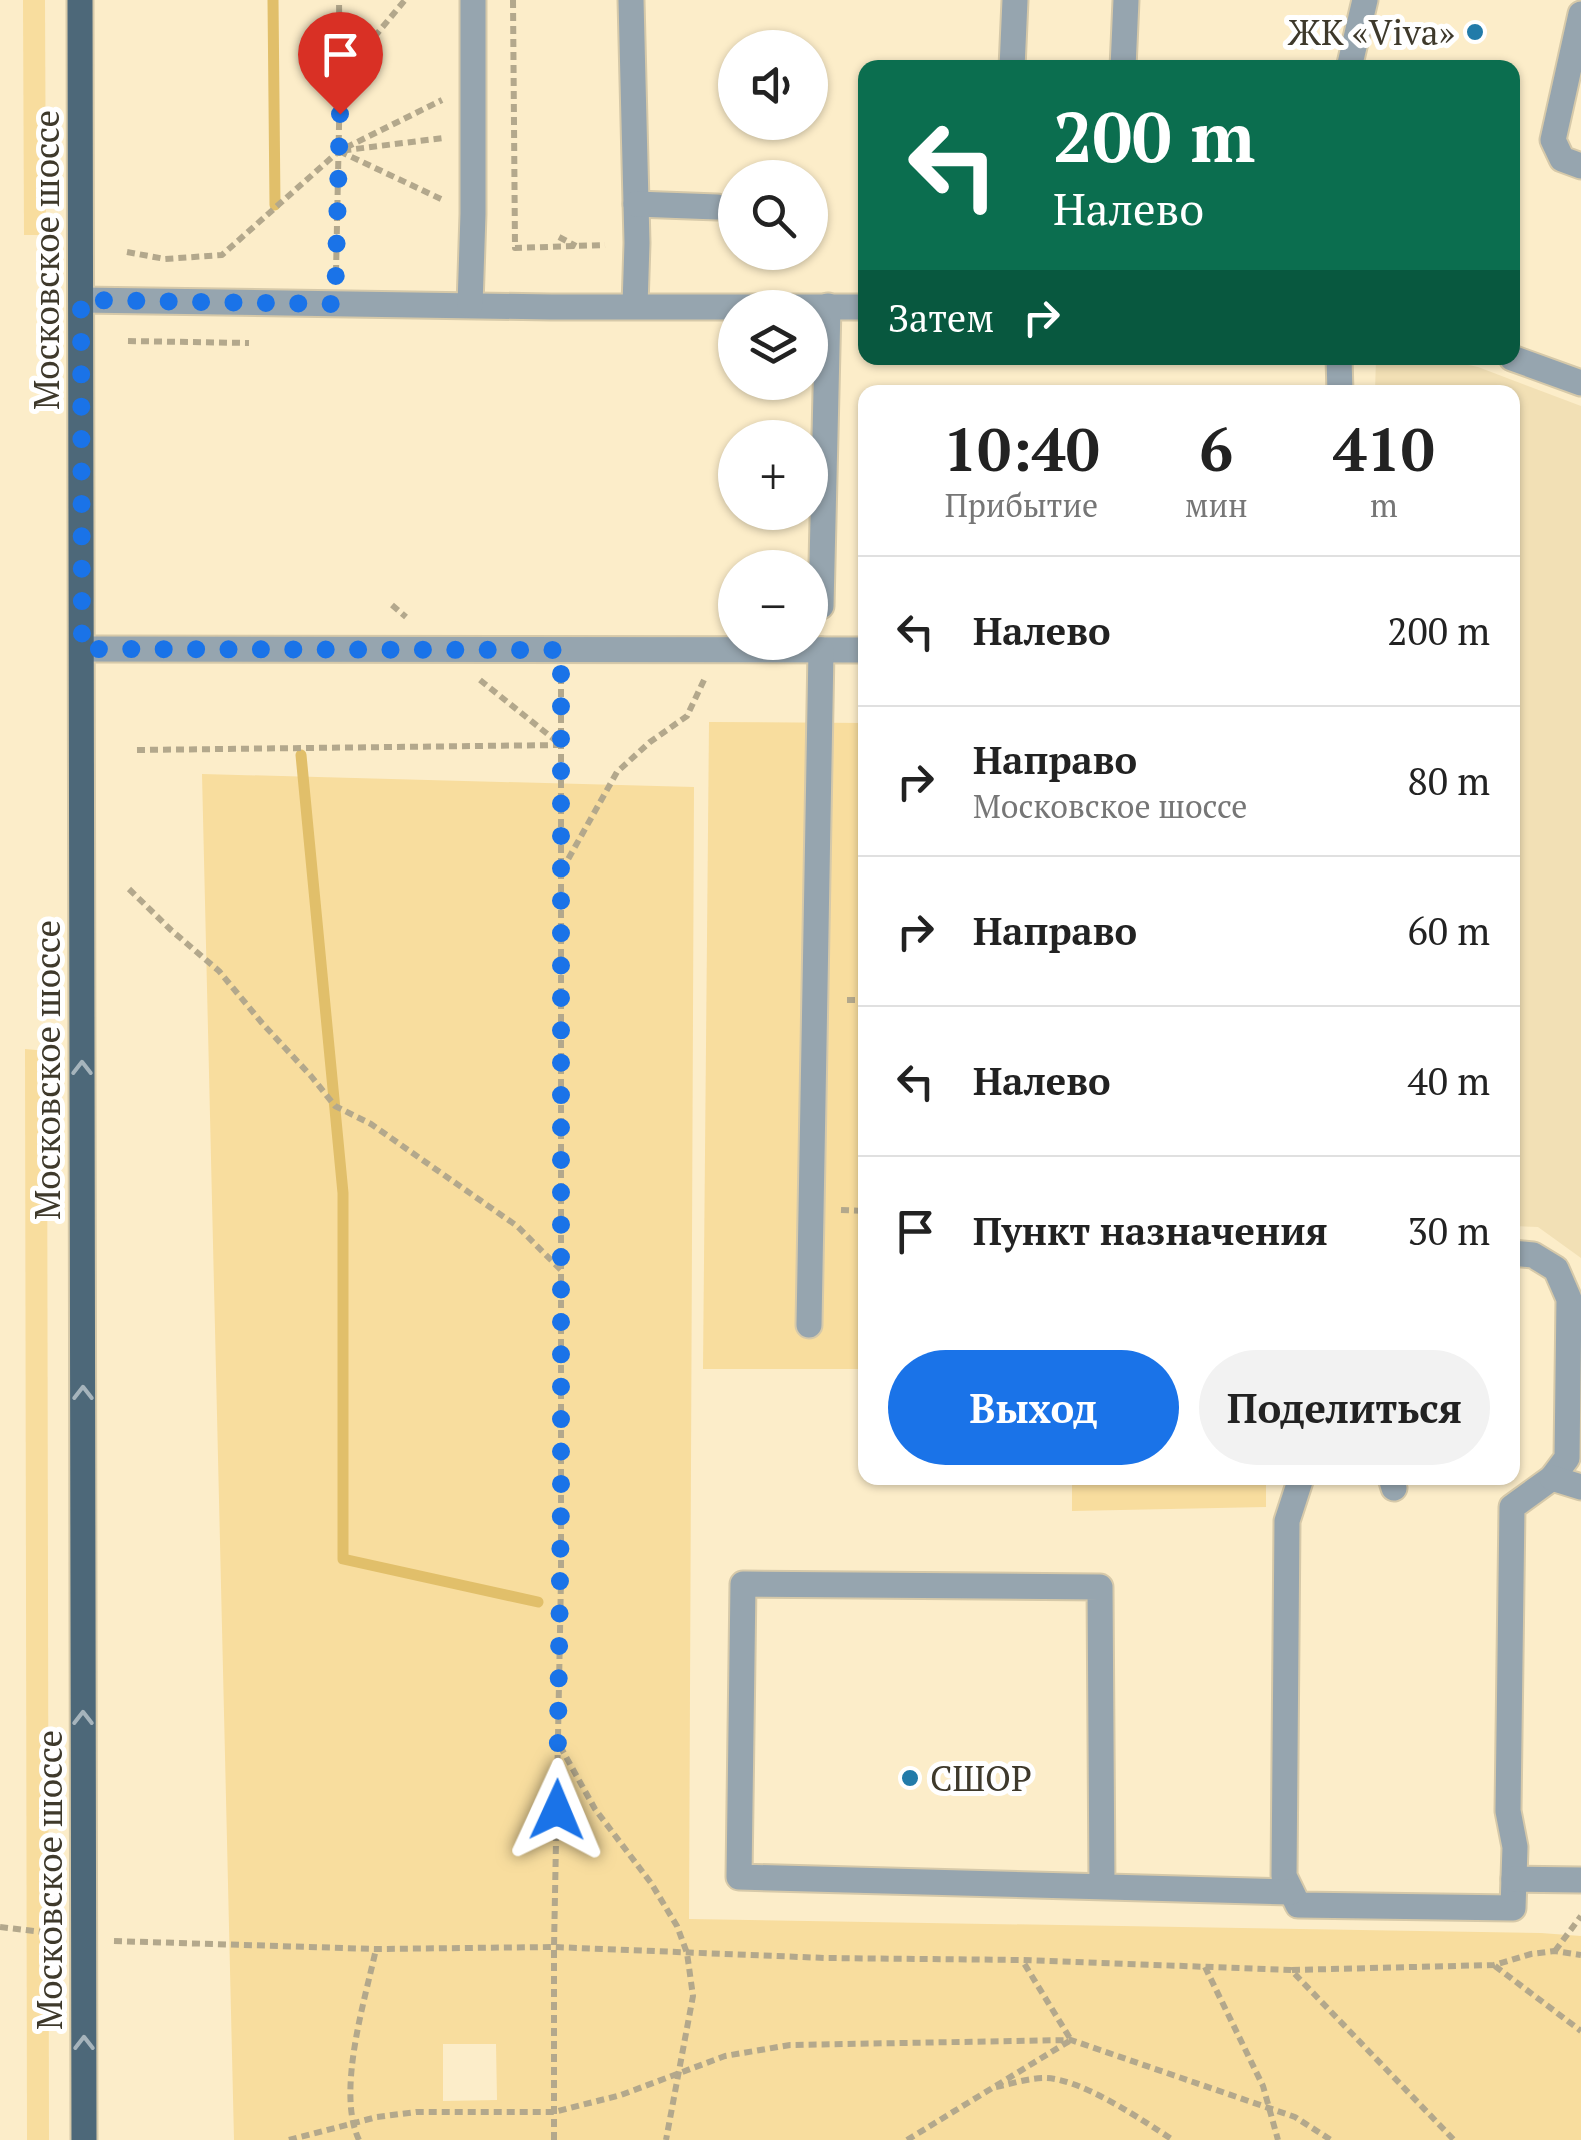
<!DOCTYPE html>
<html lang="ru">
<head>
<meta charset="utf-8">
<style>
  body { margin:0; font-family:"PT Serif",serif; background:#f2f2f2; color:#222; height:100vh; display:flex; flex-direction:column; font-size:38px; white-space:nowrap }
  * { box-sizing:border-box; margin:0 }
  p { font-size:32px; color:#767676 }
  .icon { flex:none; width:55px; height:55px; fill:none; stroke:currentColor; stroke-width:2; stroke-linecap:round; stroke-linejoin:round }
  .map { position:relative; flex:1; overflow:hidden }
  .side { position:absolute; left:858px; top:385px; width:662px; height:1100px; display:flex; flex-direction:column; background:#fff; border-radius:20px; box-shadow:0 2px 8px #0004 }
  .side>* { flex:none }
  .top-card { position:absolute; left:858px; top:60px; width:662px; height:305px; border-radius:20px; box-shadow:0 2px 8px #0004; background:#0b6e4f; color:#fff; overflow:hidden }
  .buttons { position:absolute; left:718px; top:30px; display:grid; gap:20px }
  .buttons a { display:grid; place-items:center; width:110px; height:110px; border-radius:50%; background:#fff; box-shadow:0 2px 8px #0004; font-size:50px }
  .pin { position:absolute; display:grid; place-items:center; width:85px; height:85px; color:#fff; margin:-102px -42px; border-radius:50% 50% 50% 0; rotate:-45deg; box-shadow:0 0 10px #0007 }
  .pin .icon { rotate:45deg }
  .me { position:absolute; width:110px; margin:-55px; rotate:1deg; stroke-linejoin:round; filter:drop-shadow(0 0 8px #0008) }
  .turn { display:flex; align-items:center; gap:35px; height:210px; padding:0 30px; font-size:45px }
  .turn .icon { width:130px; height:130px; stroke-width:2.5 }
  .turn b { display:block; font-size:70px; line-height:85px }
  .then { display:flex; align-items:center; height:95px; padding:0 30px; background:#0003; gap:20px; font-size:38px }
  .eta { display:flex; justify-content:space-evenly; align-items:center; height:170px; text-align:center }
  .eta b { font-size:60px; font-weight:600; line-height:70px }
  .button { display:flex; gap:20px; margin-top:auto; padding:20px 30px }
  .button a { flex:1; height:115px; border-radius:60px; background:#1a73e8; color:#fff; font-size:40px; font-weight:600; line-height:115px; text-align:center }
  .button a+a { background:#f2f2f2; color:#222 }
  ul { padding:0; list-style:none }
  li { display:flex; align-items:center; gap:30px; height:150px; padding:0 30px; border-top:2px solid #e0e0e0 }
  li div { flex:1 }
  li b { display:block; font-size:38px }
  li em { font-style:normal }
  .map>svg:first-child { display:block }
  .built { fill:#f2e0b5 }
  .green { fill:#f8dd9e; fill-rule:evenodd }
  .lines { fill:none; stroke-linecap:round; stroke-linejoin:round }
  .stream { stroke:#e1bf6a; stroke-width:11 }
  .minor-casing { stroke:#d6c9a9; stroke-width:29 }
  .major-casing { stroke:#d6c9a9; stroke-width:29 }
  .path { stroke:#b3a88c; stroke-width:6; stroke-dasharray:8 5; stroke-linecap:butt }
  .minor { stroke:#96a5af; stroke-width:25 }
  .major { stroke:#4d6879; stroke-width:25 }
  .oneway { stroke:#a6b4bc }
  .route { stroke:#1a73e8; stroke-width:18; stroke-dasharray:0 32.4 }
  .poi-dot { fill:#227ba9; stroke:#fff; stroke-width:4 }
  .labels { text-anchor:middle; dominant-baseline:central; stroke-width:10; stroke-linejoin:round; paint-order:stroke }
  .poi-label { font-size:35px; fill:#3e392b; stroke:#fff; text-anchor:end }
  .street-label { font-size:35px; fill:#3e392b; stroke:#fff }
</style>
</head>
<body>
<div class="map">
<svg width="1581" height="2140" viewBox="0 0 1581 2140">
  <rect width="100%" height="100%" fill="#fcedc9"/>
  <polygon class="built" points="1376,358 1435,358 1478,367 1581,406 1581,1258 1538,1227 1513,1226 1512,392 1375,392"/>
  <g class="green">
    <polygon points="23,0 45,0 46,235 24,235"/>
    <polygon points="709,722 865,723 865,1369 703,1369"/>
    <path d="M202,774L694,787L689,1919L1541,1933L1581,1936V2140H234ZM443,2044H496L497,2100L443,2101Z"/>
    <polygon points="25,1049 47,1051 49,2140 27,2140"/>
    <polygon points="1072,1478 1266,1478 1266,1507 1072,1511"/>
  </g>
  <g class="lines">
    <g class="stream">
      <polyline points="273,0 275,205"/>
      <polyline points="301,755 343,1193 343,1559 538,1602"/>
    </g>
    <g class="minor-casing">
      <g id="minor">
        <polyline points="631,0 637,243 635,306"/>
        <polyline points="1581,14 1553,140 1562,159 1581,166"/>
        <polyline points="1012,68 1015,0"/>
        <polyline points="1123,68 1126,0"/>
        <polyline points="1349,68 1365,0"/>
        <polyline points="636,204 717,207"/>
        <polyline points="81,300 551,307 865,307"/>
        <polyline points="470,305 473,214 473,0"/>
        <polyline points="1339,358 1340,392"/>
        <polyline points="1512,358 1581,383"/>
        <polyline points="821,606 828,306"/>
        <polyline points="82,649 865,650"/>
        <polyline points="809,1325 821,650"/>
        <polyline points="1301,1478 1287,1521 1284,1876 1298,1905 1513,1908 1515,1847 1508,1811 1512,1507 1552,1478 1567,1458 1569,1299 1556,1269 1533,1255 1512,1253"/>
        <polyline points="1391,1478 1394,1488"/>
        <polyline points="1552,1478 1581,1487"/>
        <polyline points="1514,1879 1581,1880"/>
        <polyline points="1102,1887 1100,1587 743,1584 739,1877 1291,1892"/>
      </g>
    </g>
    <g class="major-casing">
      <polyline id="major" points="80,0 84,2140"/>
    </g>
    <g class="path">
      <polyline points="513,0 515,248 605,245"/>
      <polyline points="341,77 405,0"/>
      <polyline points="441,199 339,151 443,138"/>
      <polyline points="559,237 576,246"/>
      <polyline points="127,252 165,259 222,255 339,151 442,100"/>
      <polyline points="336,273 340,78 339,0"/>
      <polyline points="128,341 249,343"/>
      <polyline points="392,605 406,617"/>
      <polyline points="480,680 560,744"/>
      <polyline points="137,750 561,745"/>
      <polyline points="562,870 617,772 650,742 687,716 704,680"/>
      <polyline points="129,889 171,930 219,971 262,1023 311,1076 335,1106 371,1124 517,1226 561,1270"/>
      <polyline points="847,1000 865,1000"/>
      <polyline points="841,1210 865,1211"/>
      <polyline points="560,1746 595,1809 651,1883 677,1926 687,1953 693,1996 666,2140"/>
      <polyline points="0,1927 52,1933"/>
      <polyline points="114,1941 376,1949 554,1947 825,1958 1022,1960 1291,1970 1454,2140"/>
      <polyline points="1555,1951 1581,1916"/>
      <polyline points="1495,1966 1581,2031"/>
      <polyline points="1205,1967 1263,2086 1278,2140"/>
      <polyline points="1292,1970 1494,1965 1531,1954 1555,1951 1581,1955"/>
      <path d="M996,2087C1011,2084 1028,2078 1044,2078C1081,2078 1142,2120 1173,2140"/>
      <polyline points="289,2140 377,2117 416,2112 554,2112 621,2095 725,2056 790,2045 1071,2040 1295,2117 1331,2140"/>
      <path d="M359,2140C336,2092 365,2000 376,1949"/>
      <polyline points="554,2140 554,1947 561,1579 561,681"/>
      <polyline points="907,2140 1071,2040 1022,1960"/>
    </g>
    <use href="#minor" class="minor"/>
    <use href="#major" class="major"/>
  </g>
  <defs><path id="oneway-chevron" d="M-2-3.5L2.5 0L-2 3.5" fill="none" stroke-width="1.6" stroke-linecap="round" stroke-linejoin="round" transform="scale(2.5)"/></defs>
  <g class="oneway">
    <use href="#oneway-chevron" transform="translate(82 1068) rotate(-90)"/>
    <use href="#oneway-chevron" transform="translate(83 1393) rotate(-90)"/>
    <use href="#oneway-chevron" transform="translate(83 1718) rotate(-90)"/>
    <use href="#oneway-chevron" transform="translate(84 2043) rotate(-90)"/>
  </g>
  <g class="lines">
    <polyline class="route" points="340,114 335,304 81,300 82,649 561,650 561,1502 557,1810"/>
  </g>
  <g class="poi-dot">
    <circle cx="1475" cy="32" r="10"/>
    <circle cx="910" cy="1778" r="10"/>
  </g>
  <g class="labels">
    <g class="poi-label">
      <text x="1455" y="32">ЖК «Viva»</text>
      <text x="930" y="1778" text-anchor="start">СШОР</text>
    </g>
    <g class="street-label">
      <text transform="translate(46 260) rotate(-90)">Московское шоссе</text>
      <text transform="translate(47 1070) rotate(-90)">Московское шоссе</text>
      <text transform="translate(49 1880) rotate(-90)">Московское шоссе</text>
    </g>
  </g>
</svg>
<div class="buttons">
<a><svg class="icon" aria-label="sound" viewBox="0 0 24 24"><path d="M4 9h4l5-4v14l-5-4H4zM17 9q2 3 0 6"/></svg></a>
<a><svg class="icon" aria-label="search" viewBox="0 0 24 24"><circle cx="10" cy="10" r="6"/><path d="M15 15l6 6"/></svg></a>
<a><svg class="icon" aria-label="layers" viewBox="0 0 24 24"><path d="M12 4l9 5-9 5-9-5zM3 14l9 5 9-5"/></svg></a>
<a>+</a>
<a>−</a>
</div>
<div class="pin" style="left:340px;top:114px;background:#d93025"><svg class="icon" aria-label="arrive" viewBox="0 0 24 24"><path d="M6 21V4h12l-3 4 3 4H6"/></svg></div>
<svg class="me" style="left:557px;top:1810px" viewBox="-20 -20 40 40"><path d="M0-17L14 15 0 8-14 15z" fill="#1a73e8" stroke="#fff" stroke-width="4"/></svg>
<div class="top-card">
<div class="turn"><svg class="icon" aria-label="left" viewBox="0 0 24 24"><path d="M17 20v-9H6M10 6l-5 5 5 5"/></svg><div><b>200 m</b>Налево</div></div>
<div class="then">Затем<svg class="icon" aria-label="right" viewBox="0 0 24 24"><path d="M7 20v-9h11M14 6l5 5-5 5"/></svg></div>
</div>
<section class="side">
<div class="eta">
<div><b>10:40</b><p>Прибытие</p></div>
<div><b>6</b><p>мин</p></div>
<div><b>410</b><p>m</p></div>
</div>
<ul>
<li><svg class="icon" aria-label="left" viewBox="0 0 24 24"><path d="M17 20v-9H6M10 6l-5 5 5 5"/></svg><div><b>Налево</b></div><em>200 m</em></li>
<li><svg class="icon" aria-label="right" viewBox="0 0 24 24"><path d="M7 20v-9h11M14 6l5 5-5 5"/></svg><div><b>Направо</b><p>Московское шоссе</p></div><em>80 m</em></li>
<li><svg class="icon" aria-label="right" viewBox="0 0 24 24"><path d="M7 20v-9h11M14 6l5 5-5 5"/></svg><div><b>Направо</b></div><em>60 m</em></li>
<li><svg class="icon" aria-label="left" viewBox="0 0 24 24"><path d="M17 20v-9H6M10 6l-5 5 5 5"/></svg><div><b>Налево</b></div><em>40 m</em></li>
<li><svg class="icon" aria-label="arrive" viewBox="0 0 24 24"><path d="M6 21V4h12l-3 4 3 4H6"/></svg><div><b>Пункт назначения</b></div><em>30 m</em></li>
</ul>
<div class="button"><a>Выход</a><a>Поделиться</a></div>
</section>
</div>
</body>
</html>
